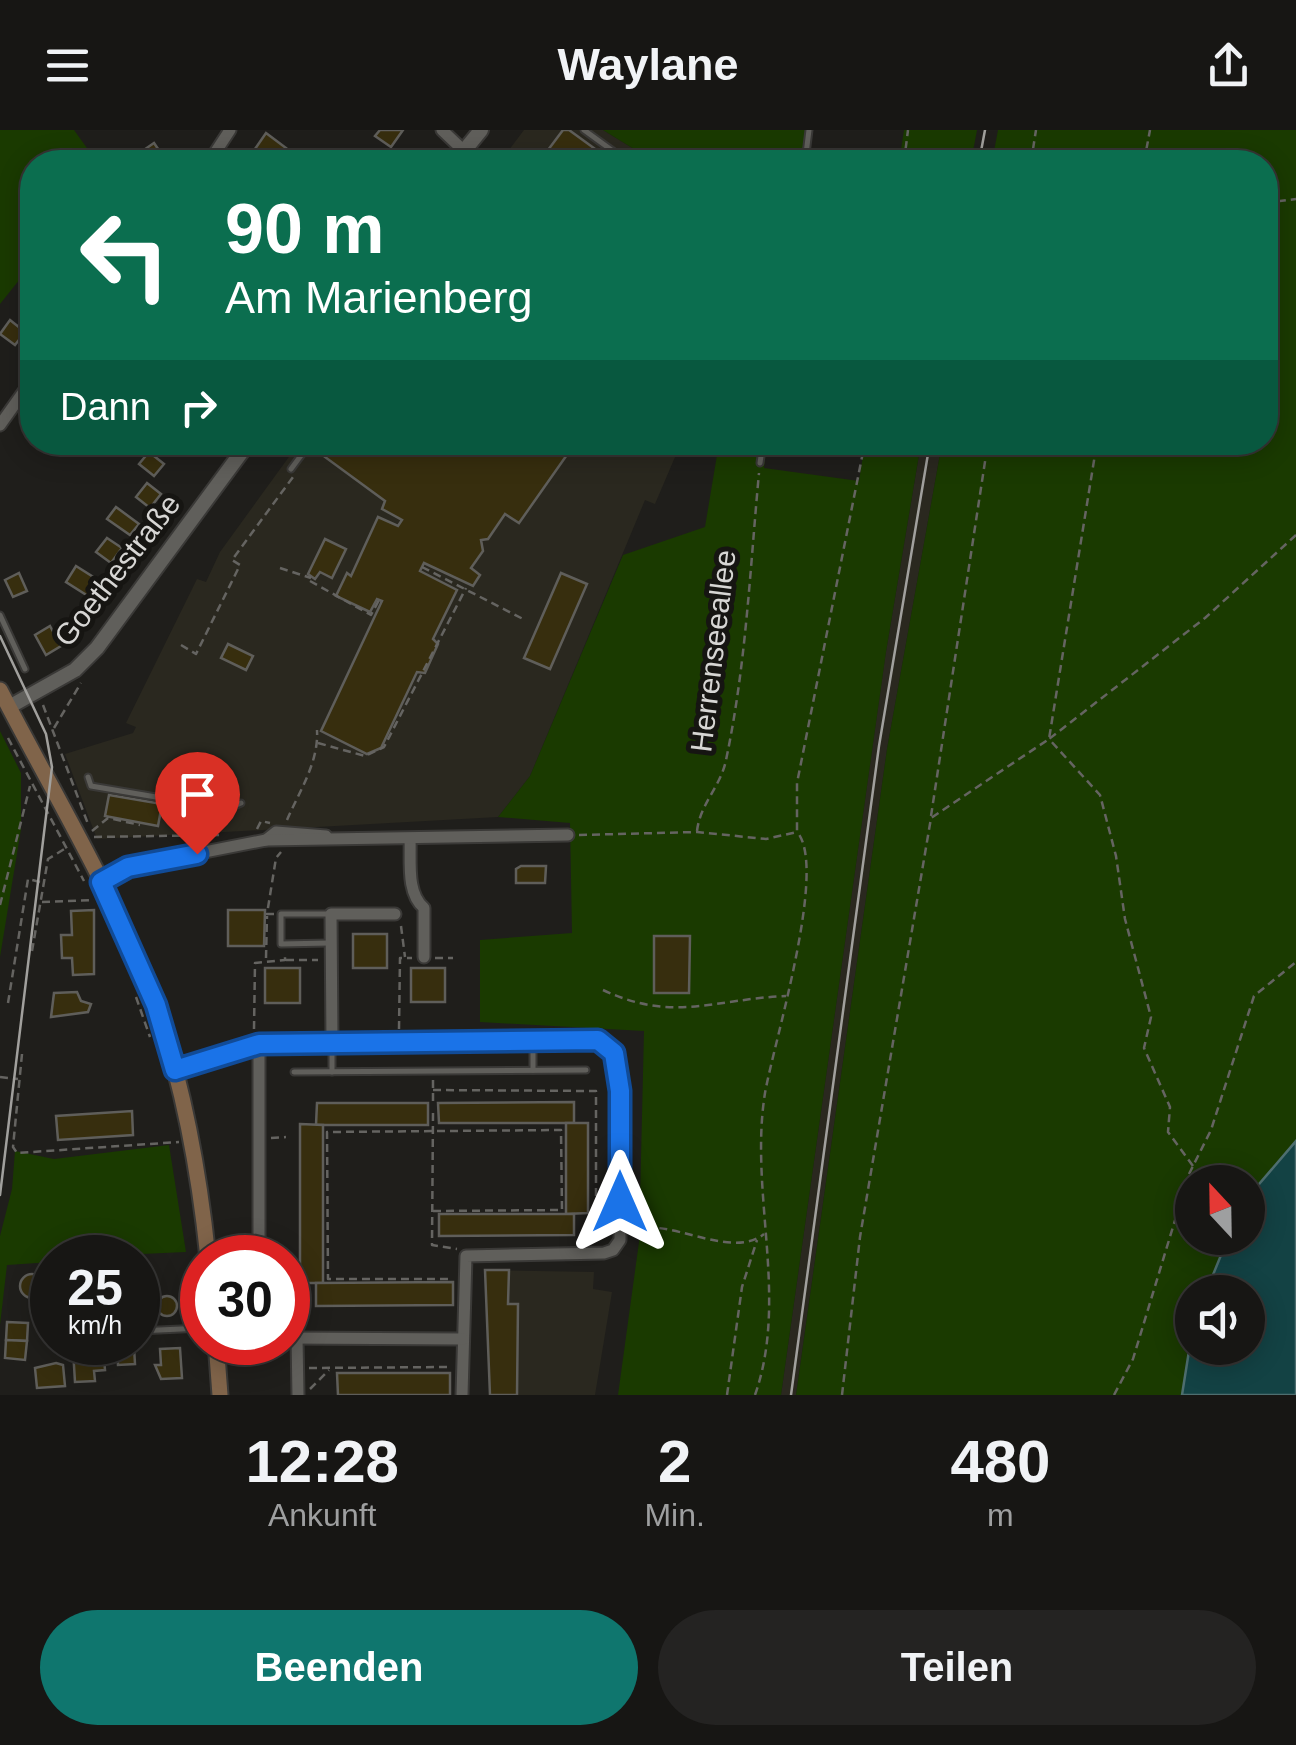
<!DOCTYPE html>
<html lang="de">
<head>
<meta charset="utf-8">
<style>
  body { margin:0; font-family:Helvetica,sans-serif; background:#242322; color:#f1f3f6; height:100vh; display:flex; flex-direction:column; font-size:38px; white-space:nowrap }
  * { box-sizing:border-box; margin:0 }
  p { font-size:32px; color:#9e9fa0 }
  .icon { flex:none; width:55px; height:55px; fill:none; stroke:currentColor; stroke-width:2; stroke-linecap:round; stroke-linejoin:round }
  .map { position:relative; height:1265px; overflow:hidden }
  .panel { display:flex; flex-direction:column; background:#171614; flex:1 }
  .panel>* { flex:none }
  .top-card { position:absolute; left:20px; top:20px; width:1258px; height:305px; border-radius:40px; box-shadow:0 5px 25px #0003,0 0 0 2px #363534; background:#0b6e4f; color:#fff; overflow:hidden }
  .needle { width:65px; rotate:338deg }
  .fabs { position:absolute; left:1175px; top:1035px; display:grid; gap:20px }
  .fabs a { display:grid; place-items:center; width:90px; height:90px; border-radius:50%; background:#171614; box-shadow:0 5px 25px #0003,0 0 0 2px #363534; font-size:50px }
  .speed { position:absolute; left:30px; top:1105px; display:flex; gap:20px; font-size:50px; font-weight:700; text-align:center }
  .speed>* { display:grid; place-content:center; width:130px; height:130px; border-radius:50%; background:#171614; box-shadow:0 5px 25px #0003,0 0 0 2px #363534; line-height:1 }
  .speed small { font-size:25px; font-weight:400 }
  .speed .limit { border:15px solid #d22; background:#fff; color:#111 }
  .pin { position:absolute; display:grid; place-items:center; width:85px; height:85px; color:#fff; margin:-102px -42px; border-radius:50% 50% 50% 0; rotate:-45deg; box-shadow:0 0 10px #0007 }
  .pin .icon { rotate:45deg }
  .me { position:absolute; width:110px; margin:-55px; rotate:0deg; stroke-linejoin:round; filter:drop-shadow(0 0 8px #0008) }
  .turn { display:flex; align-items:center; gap:35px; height:210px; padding:0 40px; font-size:45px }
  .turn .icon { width:130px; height:130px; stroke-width:2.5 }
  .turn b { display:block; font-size:70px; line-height:85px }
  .then { display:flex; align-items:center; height:95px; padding:0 40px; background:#0003; gap:20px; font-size:38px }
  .eta { display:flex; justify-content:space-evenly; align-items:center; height:170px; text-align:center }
  .eta b { font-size:60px; font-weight:700; line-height:70px }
  .action { display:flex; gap:20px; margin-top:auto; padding:20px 40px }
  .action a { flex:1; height:115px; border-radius:60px; background:#0f766e; color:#fff; font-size:40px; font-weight:700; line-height:115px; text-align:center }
  .action a+a { background:#242322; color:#f1f3f6 }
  header { display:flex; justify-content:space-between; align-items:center; height:130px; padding:0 40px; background:#171614; font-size:45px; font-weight:700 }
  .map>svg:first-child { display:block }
  .built { fill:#2a281f }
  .green { fill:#1a3a00 }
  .water { fill:#134244; stroke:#4e6e6f; stroke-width:2.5 }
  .building { fill:#372e0e; stroke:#5f5e5a; stroke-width:2.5 }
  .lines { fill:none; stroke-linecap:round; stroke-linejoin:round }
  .service-casing { stroke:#3a3937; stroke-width:9 }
  .minor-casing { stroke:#3a3937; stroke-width:15 }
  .tertiary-casing { stroke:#3a3937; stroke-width:18 }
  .secondary-casing { stroke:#3a3937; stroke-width:19 }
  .path { stroke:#656461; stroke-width:2.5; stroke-dasharray:8 5; stroke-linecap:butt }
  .service { stroke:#605f5b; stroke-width:5 }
  .minor { stroke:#605f5b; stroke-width:11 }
  .tertiary { stroke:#605f5b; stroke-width:14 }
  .secondary { stroke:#80644a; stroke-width:15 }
  .tram { stroke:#a1a09d; stroke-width:2.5 }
  .route-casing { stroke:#114b97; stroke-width:25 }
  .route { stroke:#1a73e8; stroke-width:18 }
  .labels { text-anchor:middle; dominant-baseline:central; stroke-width:10; stroke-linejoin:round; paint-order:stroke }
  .street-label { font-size:30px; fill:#d7d6d4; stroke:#161512 }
</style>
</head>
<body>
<header><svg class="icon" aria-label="menu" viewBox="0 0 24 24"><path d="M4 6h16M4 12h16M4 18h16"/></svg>Waylane<svg class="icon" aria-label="share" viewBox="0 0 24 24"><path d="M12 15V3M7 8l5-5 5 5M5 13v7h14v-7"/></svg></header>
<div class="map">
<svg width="1296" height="1265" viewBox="0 0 1296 1265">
  <rect width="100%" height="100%" fill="#1f1e1b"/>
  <g class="built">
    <polygon points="524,0 603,0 655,32 500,32"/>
    <polygon points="299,313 681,313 655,374 645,370 530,646 498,687 97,709 65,624 133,603 136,597 126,593 197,449 206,452 220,422"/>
    <polygon points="921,313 942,313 887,619 796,1265 781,1265 885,528"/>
    <polygon points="485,1140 594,1142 593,1159 612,1162 595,1265 490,1265"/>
  </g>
  <g class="green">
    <polygon points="0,0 74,0 97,32 32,32 32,134 0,174"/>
    <polygon points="603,0 811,0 806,32 655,32"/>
    <polygon points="904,0 977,0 971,32 899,32"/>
    <polygon points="998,0 1296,0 1296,1011 1248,1067 1248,1052 1192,1052 1192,1108 1228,1108 1206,1162 1192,1162 1192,1202 1182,1265 796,1265 887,619 942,313 1265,312 1265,32 992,32"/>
    <polygon points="719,313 767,313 764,338 859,351 865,313 921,313 886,522 781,1265 618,1265 639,1112 644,901 480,892 480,810 572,803 570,693 498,687 530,646 623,425 705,397"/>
    <polygon points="0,601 21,643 21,699 0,827"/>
    <polygon points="169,1015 186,1122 52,1128 52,1132 7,1135 0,1195 0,1106 12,1059 15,1021 54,1029"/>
  </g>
  <polygon class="water" points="1296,1011 1296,1265 1182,1265 1192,1202 1192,1218 1248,1218 1248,1162 1206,1162 1228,1108 1248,1108 1248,1067"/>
  <g class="building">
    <polygon points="380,0 403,0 391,17 375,6"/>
    <polygon points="563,0 569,0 613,32 539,32"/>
    <polygon points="266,3 286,18 276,32 255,19"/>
    <polygon points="154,13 167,32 144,32 138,24"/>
    <polygon points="10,190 25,202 15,215 0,204"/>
    <polygon points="335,312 576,312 519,393 505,384 488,409 481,410 483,421 471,438 480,445 473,456 424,433 420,441 457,460 433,509 438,514 425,543 417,542 381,618 367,624 321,601 382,471 377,469 370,482 336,466 347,443 351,446 378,387 398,396 402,390 382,379 385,371 325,327"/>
    <polygon points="149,322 164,334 154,346 139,334"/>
    <polygon points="147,353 161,364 150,378 136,367"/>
    <polygon points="116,377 139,394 130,405 107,389"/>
    <polygon points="107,408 122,418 111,433 96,422"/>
    <polygon points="325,409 346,419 332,448 320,442 315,449 308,444"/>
    <polygon points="76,436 98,450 88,466 66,452"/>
    <polygon points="19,443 27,461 13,467 5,450"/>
    <polygon points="561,443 587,454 550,539 524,528"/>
    <polygon points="50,496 61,516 46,525 35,505"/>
    <polygon points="228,514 253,526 246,540 221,528"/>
    <polygon points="109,665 162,674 158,696 105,686"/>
    <polygon points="521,736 546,736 545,753 516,753 516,739"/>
    <polygon points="94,780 94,844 73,845 72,828 62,828 61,805 72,805 71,781"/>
    <polygon points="228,780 265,780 264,816 228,816"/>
    <rect x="353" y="804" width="34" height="34"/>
    <polygon points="654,806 690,806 689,863 654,863"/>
    <rect x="265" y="838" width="35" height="35"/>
    <rect x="411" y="838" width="34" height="34"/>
    <polygon points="77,862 81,871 91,874 88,882 51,887 54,863"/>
    <polygon points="574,972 574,993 439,993 438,973"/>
    <polygon points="317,973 428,973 428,995 316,995"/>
    <polygon points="132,981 133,1005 58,1010 56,986"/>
    <polygon points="566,993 588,993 588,1083 566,1084"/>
    <polygon points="300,994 323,995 323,1153 300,1153"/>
    <polygon points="439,1084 574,1084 574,1105 439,1106"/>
    <polygon points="485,1140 509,1140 508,1174 518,1174 517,1265 490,1265"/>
    <circle cx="32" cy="1156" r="12"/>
    <polygon points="453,1152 453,1175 316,1176 316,1153"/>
    <circle cx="167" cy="1176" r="10"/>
    <polygon points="7,1192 28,1193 27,1211 6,1210"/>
    <polygon points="6,1210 27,1211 25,1230 5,1228"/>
    <polygon points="78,1214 103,1217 105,1240 94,1241 95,1251 75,1252 73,1219 79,1219"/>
    <polygon points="134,1217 135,1234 118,1235 117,1218"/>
    <polygon points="180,1218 182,1248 161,1249 155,1235 161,1235 160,1219"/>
    <polygon points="56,1233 63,1235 65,1256 37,1258 35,1238"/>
    <polygon points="337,1243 450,1243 450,1265 338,1265"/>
  </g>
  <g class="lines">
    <g class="service-casing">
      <g id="service">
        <polyline points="584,0 628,32"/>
        <polyline points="805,32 809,0"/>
        <polyline points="760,333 763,312"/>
        <polyline points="291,339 311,312"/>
        <polyline points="0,485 25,539"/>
        <polyline points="88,647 91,656 227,679 241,673"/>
        <polyline points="328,784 281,784 281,814 329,813"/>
        <polyline points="332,915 332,942"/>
        <polyline points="533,940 533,913"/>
        <polyline points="294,942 586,940"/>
        <polyline points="138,1201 202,1198"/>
        <polyline points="49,1211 52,1210"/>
      </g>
    </g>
    <g class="minor-casing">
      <g id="minor">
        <polyline points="442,0 464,21"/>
        <polyline points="209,32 230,0"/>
        <polyline points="0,295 32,250"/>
        <path d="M410,709C411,731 406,763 424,778V827"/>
        <polyline points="266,710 276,702 326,706"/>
        <polyline points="101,752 128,737 266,710 568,705"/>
        <polyline points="332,910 331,784 395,784"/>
        <polyline points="259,913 259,1128"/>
        <polyline points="175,940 259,913 598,909 614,923 620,961 620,1110 613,1120 604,1123 466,1126 462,1265"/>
        <polyline points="288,1208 463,1209"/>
        <polyline points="297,1208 298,1265"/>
      </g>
    </g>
    <g class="tertiary-casing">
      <g id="tertiary">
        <polyline points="455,32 481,0"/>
        <polyline points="9,577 75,540 97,518 249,312"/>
      </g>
    </g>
    <g class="secondary-casing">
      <g id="secondary">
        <path d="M0,560C53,663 116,765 155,874C184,956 199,1041 208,1128"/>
        <polyline points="216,1212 220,1265"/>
      </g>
    </g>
    <g class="path">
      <polyline points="904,32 908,0"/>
      <polyline points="1031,32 1036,0"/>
      <polyline points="1144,32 1150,0"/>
      <polyline points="1265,73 1296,69"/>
      <polyline points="422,437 525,490"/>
      <polyline points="280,438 311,448"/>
      <polyline points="310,451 371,485 379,470"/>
      <polyline points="181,515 196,524 240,435 232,430 293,347"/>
      <polyline points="43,575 88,694"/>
      <polyline points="54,598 81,553"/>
      <polyline points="8,608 84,751"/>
      <polyline points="318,613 365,626 384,617 466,458"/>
      <polyline points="931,686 988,312"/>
      <path d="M287,690C299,662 319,632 317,600"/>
      <polyline points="257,699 261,691 270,693"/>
      <polyline points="92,701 108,688 140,695"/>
      <path d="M697,701C700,674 721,656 726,630C746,536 750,439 759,343"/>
      <polyline points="579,705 697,702 766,709 797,702 797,653 865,312"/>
      <polyline points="94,707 221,705"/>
      <polyline points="42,772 94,770"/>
      <polyline points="0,775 30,656"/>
      <polyline points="274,784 267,784 276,728 281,722"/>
      <polyline points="401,796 405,827"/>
      <polyline points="32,821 48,729 66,718"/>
      <polyline points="266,828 267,786"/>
      <polyline points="435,828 453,828"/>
      <polyline points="286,830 318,830"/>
      <path d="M603,860C673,893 714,869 786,866"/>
      <polyline points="136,867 150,907"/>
      <polyline points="8,873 28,749 40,752"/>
      <polyline points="254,899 255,833 285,830 285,825"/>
      <polyline points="399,899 400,828 412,828"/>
      <polyline points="22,924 13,1017 17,1023 179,1012"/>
      <polyline points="0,947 18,949"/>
      <polyline points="433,960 596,961 596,1111"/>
      <polyline points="433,971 433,948"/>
      <polyline points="433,983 432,1115 457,1119"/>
      <polyline points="271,1008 286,1007"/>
      <polyline points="1193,1036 1168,1002 1170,977 1144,918 1151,887 1125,789 1116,726 1100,665 1049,609 1205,488 1296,405"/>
      <polyline points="433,1081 562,1080 561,1000 327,1002 328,1149 451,1149"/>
      <path d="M634,1101C664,1085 731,1131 764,1104"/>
      <polyline points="198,1139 202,1188"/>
      <polyline points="303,1181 305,1194"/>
      <polyline points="240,1212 260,1212"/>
      <polyline points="309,1238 451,1237"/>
      <polyline points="310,1259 329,1240"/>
      <polyline points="727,1265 742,1157 757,1110"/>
      <path d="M755,1265C789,1168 749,1063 765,963C774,912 827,741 798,703"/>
      <polyline points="842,1265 860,1107 931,688 1049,609 1097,312"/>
      <polyline points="1114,1265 1133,1229 1189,1044 1211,1000 1254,866 1296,832"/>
    </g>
    <use href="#service" class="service"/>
    <use href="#minor" class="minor"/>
    <use href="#tertiary" class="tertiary"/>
    <use href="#secondary" class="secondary"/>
    <g class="tram">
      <polyline points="979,32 985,0"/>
      <polyline points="0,506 46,604 52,637 0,1065"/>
      <polyline points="791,1265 879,616 930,312"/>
    </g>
  </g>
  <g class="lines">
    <g class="route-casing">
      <polyline id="route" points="197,724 128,737 101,752 156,875 175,940 259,914 598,910 614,923 620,961 620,1072"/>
    </g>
    <use href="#route" class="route"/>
  </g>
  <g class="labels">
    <g class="street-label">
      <text transform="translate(117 440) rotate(-52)">Goethestraße</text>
      <text transform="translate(713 521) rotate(-83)">Herrenseeallee</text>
    </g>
  </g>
</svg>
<div class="fabs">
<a><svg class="needle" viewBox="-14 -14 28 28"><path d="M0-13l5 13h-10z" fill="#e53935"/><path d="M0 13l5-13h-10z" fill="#9e9fa0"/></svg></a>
<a><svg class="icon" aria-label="sound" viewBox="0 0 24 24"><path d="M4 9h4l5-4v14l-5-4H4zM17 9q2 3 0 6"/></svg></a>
</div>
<div class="speed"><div>25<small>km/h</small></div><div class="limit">30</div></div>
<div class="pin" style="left:197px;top:724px;background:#d93025"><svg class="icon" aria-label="arrive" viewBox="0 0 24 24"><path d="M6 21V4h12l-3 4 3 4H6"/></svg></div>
<svg class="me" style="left:620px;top:1072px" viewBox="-20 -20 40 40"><path d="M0-17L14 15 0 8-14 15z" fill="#1a73e8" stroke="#fff" stroke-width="4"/></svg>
<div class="top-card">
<div class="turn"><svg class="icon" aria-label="left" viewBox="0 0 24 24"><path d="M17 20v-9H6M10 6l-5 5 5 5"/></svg><div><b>90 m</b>Am Marienberg</div></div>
<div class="then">Dann<svg class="icon" aria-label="right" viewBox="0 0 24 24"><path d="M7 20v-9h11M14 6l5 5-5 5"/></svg></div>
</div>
</div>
<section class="panel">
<div class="eta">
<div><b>12:28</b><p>Ankunft</p></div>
<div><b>2</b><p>Min.</p></div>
<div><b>480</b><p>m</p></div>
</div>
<div class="action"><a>Beenden</a><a>Teilen</a></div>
</section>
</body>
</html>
